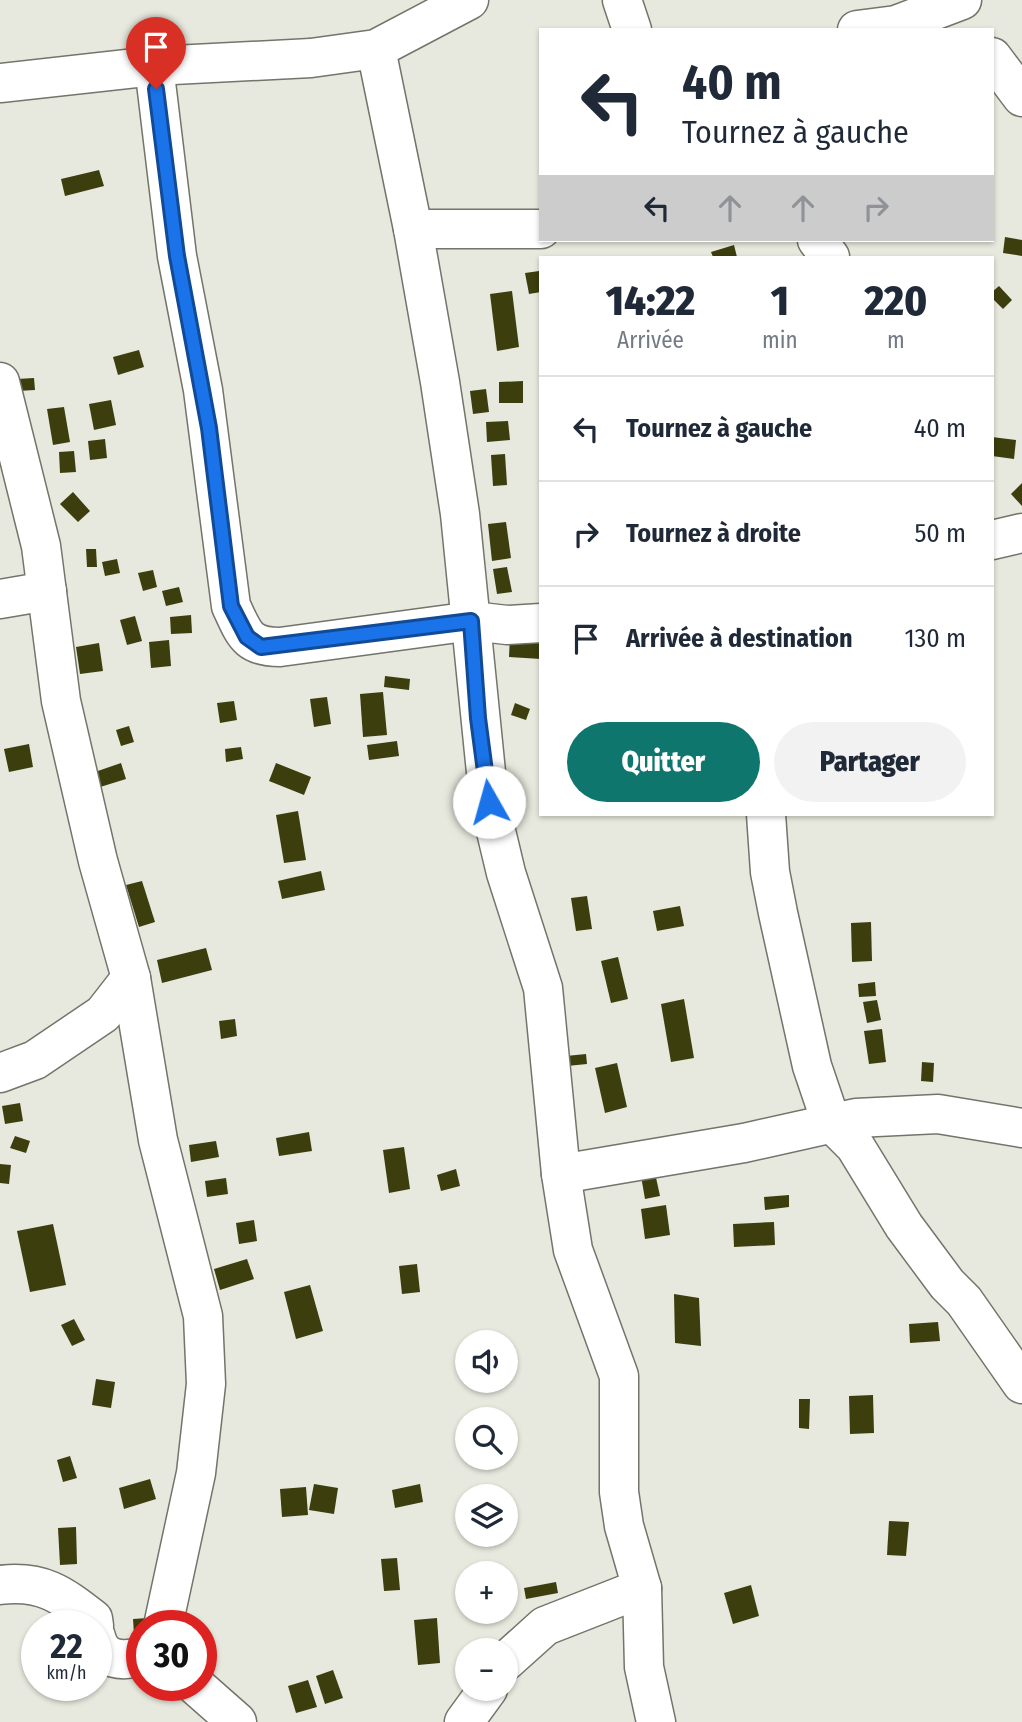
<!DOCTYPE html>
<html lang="fr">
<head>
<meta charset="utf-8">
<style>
  body { margin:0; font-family:"Fira Sans Condensed",sans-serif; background:#f2f2f3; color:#1f2937; height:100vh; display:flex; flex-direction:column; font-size:26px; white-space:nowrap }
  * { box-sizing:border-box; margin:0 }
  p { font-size:23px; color:#747a83 }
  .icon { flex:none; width:38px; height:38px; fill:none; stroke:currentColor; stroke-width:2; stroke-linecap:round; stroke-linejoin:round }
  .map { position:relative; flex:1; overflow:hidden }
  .side { position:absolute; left:539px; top:256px; width:455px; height:560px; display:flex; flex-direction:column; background:#fff; border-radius:0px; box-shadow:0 2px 5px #0004 }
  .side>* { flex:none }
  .top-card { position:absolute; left:539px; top:28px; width:455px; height:214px; border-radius:0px; box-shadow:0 2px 5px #0004; background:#fff; color:#1f2937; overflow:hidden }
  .fabs { position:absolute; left:455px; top:1330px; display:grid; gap:14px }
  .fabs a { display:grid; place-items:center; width:63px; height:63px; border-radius:50%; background:#fff; box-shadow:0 2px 5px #0004; font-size:35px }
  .speed { position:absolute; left:21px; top:1610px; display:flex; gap:14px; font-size:35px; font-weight:700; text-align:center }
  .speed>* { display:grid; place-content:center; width:91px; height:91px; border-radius:50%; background:#fff; box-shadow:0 2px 5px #0004; line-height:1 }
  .speed small { font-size:18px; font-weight:400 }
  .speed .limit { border:10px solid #d22; background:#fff; color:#111 }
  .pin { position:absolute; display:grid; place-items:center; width:60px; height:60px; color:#fff; margin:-72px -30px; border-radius:50% 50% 50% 0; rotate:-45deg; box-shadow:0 0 7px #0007 }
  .pin .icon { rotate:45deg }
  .me { position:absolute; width:77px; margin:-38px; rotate:353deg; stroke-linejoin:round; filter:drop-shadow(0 0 5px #0008) }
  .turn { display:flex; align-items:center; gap:24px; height:147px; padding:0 28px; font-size:32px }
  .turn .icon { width:91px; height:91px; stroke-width:2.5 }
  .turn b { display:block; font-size:49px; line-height:60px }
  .lanes { display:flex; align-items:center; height:66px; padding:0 28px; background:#0003; justify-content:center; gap:35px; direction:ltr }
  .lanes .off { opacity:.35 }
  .eta { display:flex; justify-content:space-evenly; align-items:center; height:119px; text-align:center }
  .eta b { font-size:42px; font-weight:800; line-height:49px }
  .action { display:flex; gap:14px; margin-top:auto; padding:14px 28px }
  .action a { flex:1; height:80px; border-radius:42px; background:#0f766e; color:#fff; font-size:28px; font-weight:800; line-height:80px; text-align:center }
  .action a+a { background:#f2f2f3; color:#1f2937 }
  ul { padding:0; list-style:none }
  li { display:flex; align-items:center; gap:21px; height:105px; padding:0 28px; border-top:2px solid #e0e1e3 }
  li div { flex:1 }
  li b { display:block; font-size:26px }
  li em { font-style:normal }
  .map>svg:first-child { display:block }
  .building { fill:#3c3e0e }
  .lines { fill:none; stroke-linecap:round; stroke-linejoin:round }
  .minor-casing { stroke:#73746a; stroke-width:41 }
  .minor { stroke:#fff; stroke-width:38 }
  .route-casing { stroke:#114b97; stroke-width:18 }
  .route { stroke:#1a73e8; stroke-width:12 }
</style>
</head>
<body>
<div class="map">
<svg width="1022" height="1722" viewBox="0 0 1022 1722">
  <rect width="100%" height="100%" fill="#e8e9de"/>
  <g class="building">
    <polygon points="99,170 104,186 65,196 61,179"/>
    <polygon points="1005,237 1022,240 1022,256 1003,253"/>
    <polygon points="734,245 737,257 713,257 711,252"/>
    <polygon points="539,271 541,292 529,294 525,273"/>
    <polygon points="999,286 1012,300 1003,309 992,298 992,292"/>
    <polygon points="512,291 519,347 497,351 490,294"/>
    <polygon points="139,350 144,367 118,375 113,357"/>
    <polygon points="34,378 35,390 18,391 17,379"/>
    <polygon points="523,381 523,403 499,403 499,382"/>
    <polygon points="486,389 489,412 473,414 470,391"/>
    <polygon points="111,400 116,425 94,430 89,404"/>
    <polygon points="64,407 70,442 53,445 47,409"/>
    <polygon points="508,421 510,440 487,442 486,422"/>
    <polygon points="992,437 1016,440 1014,459 992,456"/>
    <polygon points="105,439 107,458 90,460 88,441"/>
    <polygon points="74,451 76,472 60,473 59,452"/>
    <polygon points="505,454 507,485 493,486 491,455"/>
    <polygon points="1022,483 1022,506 1011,494"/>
    <polygon points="73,492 90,511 78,522 60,504"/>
    <polygon points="506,522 511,558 492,561 488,524"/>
    <polygon points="86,549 96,549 97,567 87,567"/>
    <polygon points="117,559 120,573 105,576 102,562"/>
    <polygon points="507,567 512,592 497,594 493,569"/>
    <polygon points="153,570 157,587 143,591 138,573"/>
    <polygon points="179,587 183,602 166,606 162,591"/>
    <polygon points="191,615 192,633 171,634 170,617"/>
    <polygon points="135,616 142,641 127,645 120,620"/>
    <polygon points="510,635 541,637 541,659 509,657"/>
    <polygon points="169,640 171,666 151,668 149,642"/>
    <polygon points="99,643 103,671 80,674 76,647"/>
    <polygon points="385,676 410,679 409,690 384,687"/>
    <polygon points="383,692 387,735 363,737 360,694"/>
    <polygon points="327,697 331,724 314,727 310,699"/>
    <polygon points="234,701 237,720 220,723 217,703"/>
    <polygon points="515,703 530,709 526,720 511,715"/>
    <polygon points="129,726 134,742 121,746 116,730"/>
    <polygon points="397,741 399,756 369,760 367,745"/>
    <polygon points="29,744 33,767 9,772 4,749"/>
    <polygon points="241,747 243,759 226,762 225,749"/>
    <polygon points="121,763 126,779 97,788 92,773"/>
    <polygon points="276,763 311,777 304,795 269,781"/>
    <polygon points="298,811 306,860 284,863 276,815"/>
    <polygon points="321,871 325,890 282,899 278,881"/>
    <polygon points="142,881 155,922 139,927 126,885"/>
    <polygon points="587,896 592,929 576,931 571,898"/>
    <polygon points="680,906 684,926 657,931 653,911"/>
    <polygon points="871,922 872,961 852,962 851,923"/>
    <polygon points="206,948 212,970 162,983 157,960"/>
    <polygon points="618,957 628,999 611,1003 601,961"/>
    <polygon points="875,982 876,996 859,997 858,984"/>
    <polygon points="684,999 694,1058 671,1062 661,1004"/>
    <polygon points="877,1000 881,1020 867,1023 863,1002"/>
    <polygon points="235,1019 237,1036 221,1039 219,1021"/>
    <polygon points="882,1029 886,1062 869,1064 864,1031"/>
    <polygon points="586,1054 587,1064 567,1066 566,1056"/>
    <polygon points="922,1062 934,1063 933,1082 921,1081"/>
    <polygon points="617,1063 627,1107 605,1113 595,1068"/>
    <polygon points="20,1103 23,1121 5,1124 2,1106"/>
    <polygon points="309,1132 312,1151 279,1156 276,1138"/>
    <polygon points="15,1136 30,1141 26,1153 10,1148"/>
    <polygon points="216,1141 219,1157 191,1162 189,1145"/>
    <polygon points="404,1147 410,1189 389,1193 383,1150"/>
    <polygon points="0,1164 11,1165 9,1184 0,1183"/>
    <polygon points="456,1169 460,1186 441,1191 437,1175"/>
    <polygon points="655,1173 660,1196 645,1199 641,1176"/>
    <polygon points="226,1178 228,1194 207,1197 205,1181"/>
    <polygon points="789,1195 789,1207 765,1210 764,1197"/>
    <polygon points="666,1205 670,1235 645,1239 641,1209"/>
    <polygon points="254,1220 257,1241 239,1244 236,1223"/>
    <polygon points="774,1222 775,1245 734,1247 733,1224"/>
    <polygon points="53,1224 66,1285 30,1292 17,1231"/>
    <polygon points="247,1259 254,1279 220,1290 214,1269"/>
    <polygon points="417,1264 420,1292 402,1294 399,1266"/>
    <polygon points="310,1285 323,1331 296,1339 284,1292"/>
    <polygon points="674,1294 699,1298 701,1346 675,1343"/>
    <polygon points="74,1319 85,1340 72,1346 61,1325"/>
    <polygon points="938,1322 940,1341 910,1343 909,1324"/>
    <polygon points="96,1379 115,1382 111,1408 92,1405"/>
    <polygon points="873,1395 874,1433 850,1434 849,1396"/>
    <polygon points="799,1399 810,1399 809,1429 799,1428"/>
    <polygon points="70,1456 77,1478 63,1482 57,1460"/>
    <polygon points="150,1479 156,1499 124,1509 119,1488"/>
    <polygon points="314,1484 338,1488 334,1514 309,1510"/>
    <polygon points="420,1484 423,1502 395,1508 392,1490"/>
    <polygon points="306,1487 308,1515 282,1517 280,1489"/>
    <polygon points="889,1521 909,1522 906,1556 887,1555"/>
    <polygon points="76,1527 77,1564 60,1565 58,1528"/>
    <polygon points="397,1558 400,1590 384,1591 381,1559"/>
    <polygon points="556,1582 558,1593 526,1599 524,1588"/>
    <polygon points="751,1585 759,1616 733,1624 724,1593"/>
    <polygon points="148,1618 149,1626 142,1626 142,1633 134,1634 133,1619"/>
    <polygon points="437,1618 440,1663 418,1665 414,1620"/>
    <polygon points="333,1670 343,1698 325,1704 316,1676"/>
    <polygon points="308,1680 317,1707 296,1713 288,1686"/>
  </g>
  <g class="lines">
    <g class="minor-casing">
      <g id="minor">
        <polyline points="622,0 632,30"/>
        <polyline points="857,30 896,25 962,0"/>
        <polyline points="376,49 413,229 440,382 460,514 489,802 506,873 543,988 561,1174 573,1250 619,1376 619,1492 624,1526 642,1588 644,1667 656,1722"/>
        <polyline points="992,57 1022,97"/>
        <path d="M154,66L177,256L203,390L231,606C244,633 246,647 280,647L472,621L507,625L541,623"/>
        <polyline points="0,83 154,66 311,58 376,49 469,0"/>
        <polyline points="413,229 541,229"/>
        <polyline points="817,240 830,257"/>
        <polyline points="0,382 41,546 61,701 98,861 131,978 158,1140 203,1316 206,1384 196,1473 163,1626"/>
        <polyline points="992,540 1022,533"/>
        <polyline points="0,599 47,591"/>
        <polyline points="766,814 770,872 778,913 812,1066 831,1122 855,1146 904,1226 947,1284 964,1301 1022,1384"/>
        <polyline points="0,1073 35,1060 103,1014 131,978"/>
        <polyline points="561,1174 744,1143 856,1118 938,1114 1022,1128"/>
        <path d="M0,1585C42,1580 61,1594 93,1619L94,1626"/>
        <path d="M96,1637C101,1661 123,1662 142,1656"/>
        <polyline points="506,1661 545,1626 642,1588"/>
        <polyline points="195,1685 237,1722"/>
        <polyline points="464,1722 488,1689"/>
      </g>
    </g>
    <use href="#minor" class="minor"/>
  </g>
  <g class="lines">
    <g class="route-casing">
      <polyline id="route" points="156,89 177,256 209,428 231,606 247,637 261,647 471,621 478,718 489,802"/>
    </g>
    <use href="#route" class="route"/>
  </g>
</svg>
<div class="fabs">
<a><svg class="icon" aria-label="sound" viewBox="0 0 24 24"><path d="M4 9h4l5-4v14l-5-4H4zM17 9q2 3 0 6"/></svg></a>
<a><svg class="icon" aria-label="search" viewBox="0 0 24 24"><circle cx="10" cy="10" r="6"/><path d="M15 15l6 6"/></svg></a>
<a><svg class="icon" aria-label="layers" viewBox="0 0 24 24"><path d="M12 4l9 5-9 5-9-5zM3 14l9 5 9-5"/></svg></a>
<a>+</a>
<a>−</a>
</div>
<div class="speed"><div>22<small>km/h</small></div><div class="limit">30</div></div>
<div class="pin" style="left:156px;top:89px;background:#d93025"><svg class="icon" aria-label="arrive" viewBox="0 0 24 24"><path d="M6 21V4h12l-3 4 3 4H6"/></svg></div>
<svg class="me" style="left:489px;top:802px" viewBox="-20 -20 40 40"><circle r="19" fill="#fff"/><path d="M0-13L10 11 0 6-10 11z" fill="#1a73e8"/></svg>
<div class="top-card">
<div class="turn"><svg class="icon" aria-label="left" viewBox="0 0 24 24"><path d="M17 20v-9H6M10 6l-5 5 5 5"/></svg><div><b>40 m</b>Tournez à gauche</div></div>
<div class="lanes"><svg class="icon" aria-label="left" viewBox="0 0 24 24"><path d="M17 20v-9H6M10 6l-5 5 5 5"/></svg><svg class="icon off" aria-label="ahead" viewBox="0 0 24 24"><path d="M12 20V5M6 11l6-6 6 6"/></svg><svg class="icon off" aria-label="ahead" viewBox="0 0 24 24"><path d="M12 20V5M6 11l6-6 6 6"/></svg><svg class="icon off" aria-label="right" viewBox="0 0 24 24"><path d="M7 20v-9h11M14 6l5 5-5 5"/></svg></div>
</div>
<section class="side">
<div class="eta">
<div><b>14:22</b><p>Arrivée</p></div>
<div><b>1</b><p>min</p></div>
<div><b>220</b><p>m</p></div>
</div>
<ul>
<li><svg class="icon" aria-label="left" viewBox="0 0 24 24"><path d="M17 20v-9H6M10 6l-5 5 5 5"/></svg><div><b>Tournez à gauche</b></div><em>40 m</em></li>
<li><svg class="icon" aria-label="right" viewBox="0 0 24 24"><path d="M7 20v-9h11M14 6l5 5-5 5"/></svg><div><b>Tournez à droite</b></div><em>50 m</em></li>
<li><svg class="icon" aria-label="arrive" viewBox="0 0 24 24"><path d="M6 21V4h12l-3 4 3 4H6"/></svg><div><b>Arrivée à destination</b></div><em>130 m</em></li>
</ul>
<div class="action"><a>Quitter</a><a>Partager</a></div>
</section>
</div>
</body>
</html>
